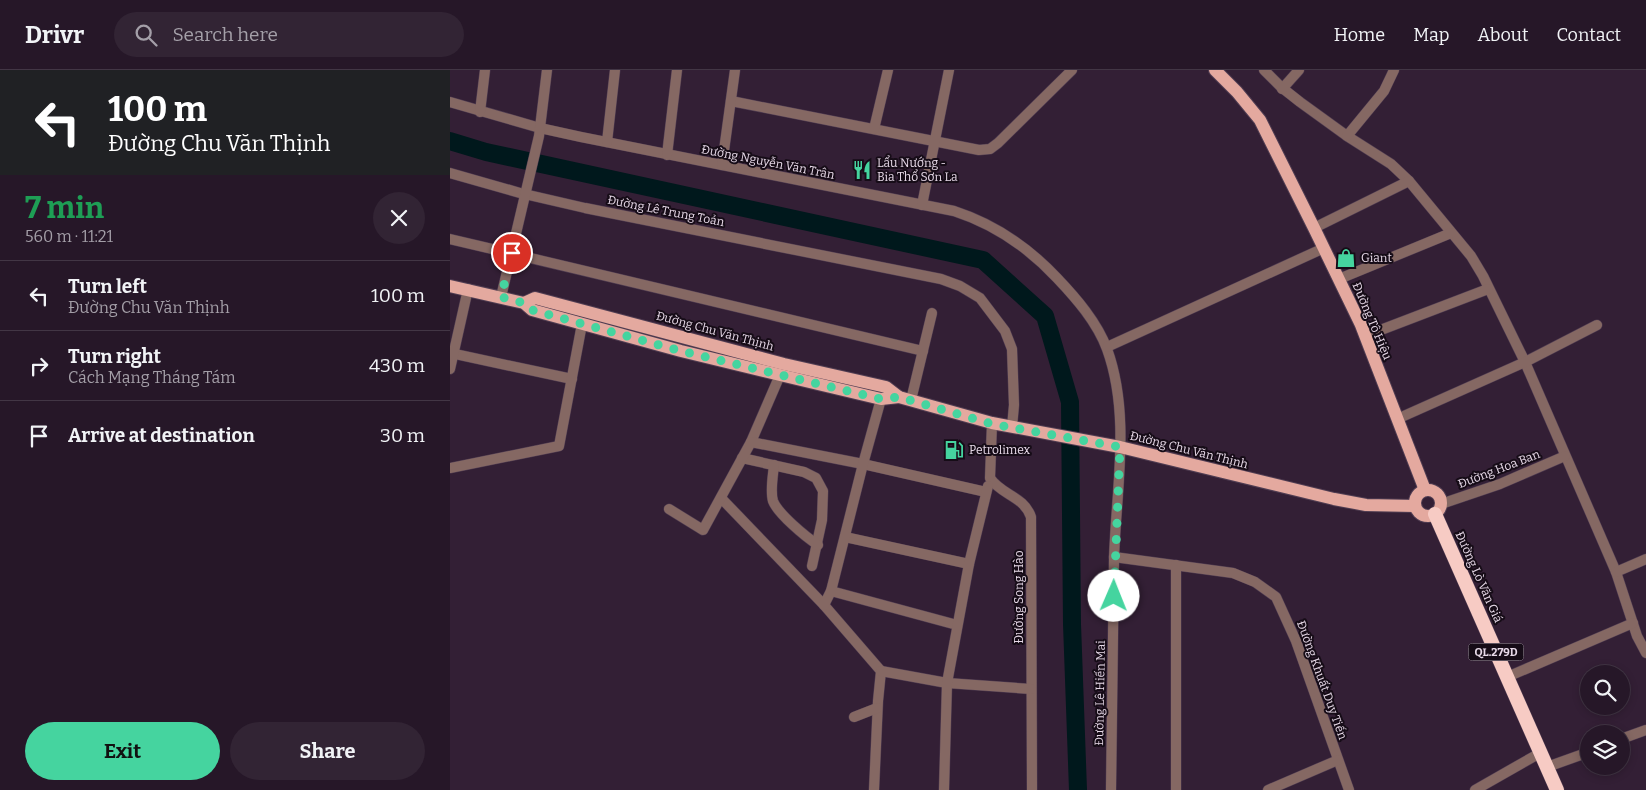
<!DOCTYPE html>
<html lang="en">
<head>
<meta charset="utf-8">
<style>
  body { margin:0; font-family:Bitter,serif; background:#322434; color:#f1f3f6; height:100vh; display:flex; flex-direction:column; font-size:19px; white-space:nowrap }
  * { box-sizing:border-box; margin:0 }
  p { font-size:16px; color:#a49fa8 }
  .icon { flex:none; width:28px; height:28px; fill:none; stroke:currentColor; stroke-width:2; stroke-linecap:round; stroke-linejoin:round }
  .map { position:relative; flex:1; overflow:hidden }
  .side { display:flex; flex-direction:column; background:#261728; width:450px }
  .side>* { flex:none }
  .top-card { background:#202124; color:#fff; overflow:hidden }
  .buttons { position:absolute; left:1130px; top:595px; display:grid; gap:10px }
  .buttons a { display:grid; place-items:center; width:50px; height:50px; border-radius:50%; background:#261728; box-shadow:0 2px 8px #0003,0 0 0 1px #423645; font-size:25px }
  .pin { position:absolute; display:grid; place-items:center; width:42px; height:42px; color:#fff; margin:-21px; border:2px solid #fff; border-radius:50%; box-shadow:0 1px 5px #0007 }
  .me { position:absolute; width:55px; margin:-28px; rotate:1deg; stroke-linejoin:round; filter:drop-shadow(0 0 4px #0008) }
  .turn { display:flex; align-items:center; gap:18px; height:105px; padding:0 25px; font-size:22px }
  .turn .icon { width:65px; height:65px; stroke-width:2.5 }
  .turn b { display:block; font-size:35px; line-height:42px }
  .round { display:grid; place-items:center; flex:none; width:52px; height:52px; border-radius:26px; background:#322434 }
  .headline { display:flex; align-items:center; justify-content:space-between; height:85px; padding:0 25px }
  h1 { font-size:30px; font-weight:700; line-height:38px; color:#1e9e55 }
  .button { display:flex; gap:10px; margin-top:auto; padding:10px 25px }
  .button a { flex:1; height:58px; border-radius:30px; background:#45d49f; color:#111; font-size:20px; font-weight:700; line-height:58px; text-align:center }
  .button a+a { background:#322434; color:#f1f3f6 }
  ul { padding:0; list-style:none }
  li { display:flex; align-items:center; gap:15px; height:70px; padding:0 25px; border-top:1px solid #423645 }
  li div { flex:1 }
  li b { display:block; font-size:19px }
  li em { font-style:normal }
  header { display:flex; align-items:center; gap:30px; box-sizing:border-box; height:70px; padding:0 25px; background:#261728; border-bottom:1px solid #423645 }
  header strong { font-size:24px }
  nav { display:flex; gap:28px; margin-inline-start:auto; font-size:18px }
  .search { width:350px; height:45px; background:#322434; display:flex; align-items:center; gap:12px; box-sizing:border-box; padding:0 18px; border-radius:28px; color:#a49fa8; font-size:19px }
  main { display:flex; flex:1; min-height:0 }
  .map>svg:first-child { display:block }
  .lines { fill:none; stroke-linecap:round; stroke-linejoin:round }
  .river { stroke:#00181c; stroke-width:18 }
  .minor-casing { stroke:#503d52; stroke-width:11 }
  .major-casing { stroke:#503d52; stroke-width:14 }
  .highway-casing { stroke:#503d52; stroke-width:15 }
  .minor { stroke:#856863; stroke-width:10 }
  .major { stroke:#e4a99f; stroke-width:12 }
  .highway { stroke:#f7cbc4; stroke-width:14 }
  .route { stroke:#45d49f; stroke-width:9; stroke-dasharray:0 16.2 }
  .labels { text-anchor:middle; dominant-baseline:central; stroke-width:4; stroke-linejoin:round; paint-order:stroke }
  .shield { fill:#160c17; stroke:#a99caa; stroke-width:1 }
  .shield-label { font-size:11px; font-weight:bold; fill:#e8dae9 }
  .street-label { font-size:12px; fill:#e8dae9; stroke:#160c17 }
  .poi-label { font-size:12px; fill:#e8dae9; stroke:#160c17; text-anchor:start }
</style>
</head>
<body>
<header>
<strong>Drivr</strong>
<div class="search"><svg class="icon" aria-label="search" viewBox="0 0 24 24"><circle cx="10" cy="10" r="6"/><path d="M15 15l6 6"/></svg>Search here</div>
<nav><a>Home</a><a>Map</a><a>About</a><a>Contact</a></nav>
</header>
<main>
<section class="side">
<div class="top-card">
<div class="turn"><svg class="icon" aria-label="left" viewBox="0 0 24 24"><path d="M17 20v-9H6M10 6l-5 5 5 5"/></svg><div><b>100 m</b>Đường Chu Văn Thịnh</div></div>
</div>
<div class="headline"><div><h1>7 min</h1><p>560 m · 11:21</p></div><a class="round"><svg class="icon" aria-label="close" viewBox="0 0 24 24"><path d="M6 6l12 12M18 6L6 18"/></svg></a></div>
<ul>
<li><svg class="icon" aria-label="left" viewBox="0 0 24 24"><path d="M17 20v-9H6M10 6l-5 5 5 5"/></svg><div><b>Turn left</b><p>Đường Chu Văn Thịnh</p></div><em>100 m</em></li>
<li><svg class="icon" aria-label="right" viewBox="0 0 24 24"><path d="M7 20v-9h11M14 6l5 5-5 5"/></svg><div><b>Turn right</b><p>Cách Mạng Tháng Tám</p></div><em>430 m</em></li>
<li><svg class="icon" aria-label="arrive" viewBox="0 0 24 24"><path d="M6 21V4h12l-3 4 3 4H6"/></svg><div><b>Arrive at destination</b></div><em>30 m</em></li>
</ul>
<div class="button"><a>Exit</a><a>Share</a></div>
</section>
<div class="map">
<svg width="1196" height="720" viewBox="0 0 1196 720">
  <rect width="100%" height="100%" fill="#331f35"/>
  <g class="lines">
    <polyline class="river" points="0,71 36,82 533,190 595,246 620,332 622,554 628,720"/>
    <g class="minor-casing">
      <g id="minor">
        <polyline points="814,0 831,17 850,32 897,66 941,94 959,111 1021,186 1033,206 1075,292 1166,502 1187,566 1196,583"/>
        <polyline points="832,19 849,0"/>
        <polyline points="281,31 529,80 540,79 548,73 622,0"/>
        <path d="M0,32L90,58L131,67L504,141C544,154 578,177 607,208C626,228 647,252 657,279C681,345 666,420 664,489C663,566 662,643 661,720"/>
        <polyline points="30,42 35,0"/>
        <polyline points="424,59 438,0"/>
        <polyline points="897,66 934,21 944,0"/>
        <polyline points="157,72 165,0"/>
        <polyline points="217,85 227,0"/>
        <polyline points="272,95 285,0"/>
        <polyline points="0,103 70,123 135,138 491,209 510,216 530,228 555,261 562,279 564,335 562,357"/>
        <polyline points="472,135 499,0"/>
        <polyline points="864,158 959,111"/>
        <polyline points="0,169 473,281"/>
        <polyline points="889,209 1001,163"/>
        <polyline points="51,227 89,66 97,0"/>
        <polyline points="915,266 1038,219"/>
        <polyline points="657,277 874,178"/>
        <polyline points="0,283 122,309"/>
        <polyline points="0,299 18,219"/>
        <polyline points="461,330 482,243"/>
        <polyline points="947,349 1075,292 1147,255"/>
        <path d="M542,353L540,408C551,425 574,426 581,447L582,720"/>
        <polyline points="301,372 330,305"/>
        <polyline points="292,388 354,402 366,408 373,421 372,450 362,496"/>
        <path d="M324,395C323,406 320,421 323,431C328,444 356,467 368,475"/>
        <polyline points="0,398 109,376 132,254"/>
        <polyline points="271,428 374,535 431,601 428,631 424,720"/>
        <polyline points="991,434 1050,414 1115,386"/>
        <polyline points="219,439 253,460 301,372 413,394 536,422"/>
        <polyline points="395,467 519,494"/>
        <polyline points="664,487 783,503 805,512 826,527 846,571 899,720"/>
        <polyline points="726,495 726,720"/>
        <polyline points="1166,502 1196,489"/>
        <polyline points="381,521 507,555"/>
        <polyline points="374,535 381,521 413,394 431,329"/>
        <polyline points="431,601 497,613 581,619"/>
        <polyline points="1057,607 1183,553"/>
        <polyline points="404,647 427,638"/>
        <polyline points="1171,669 1196,660"/>
        <polyline points="1097,697 1139,682"/>
        <polyline points="494,720 497,613 519,494 538,416"/>
        <polyline points="818,720 888,690"/>
        <polyline points="1025,720 1090,683"/>
      </g>
    </g>
    <g class="major-casing">
      <g id="major">
        <polyline points="765,0 787,22 810,50 864,158 911,255 975,420"/>
        <polyline points="0,216 74,233 82,240 231,281 330,305 431,329 449,327"/>
        <polyline points="74,233 85,228 334,294 436,317 449,327 542,353 670,377 884,429 916,435 965,436"/>
        <circle cx="978" cy="433" r="13"/>
      </g>
    </g>
    <g class="highway-casing">
      <polyline id="highway" points="985,444 1107,720"/>
    </g>
    <use href="#minor" class="minor"/>
    <use href="#major" class="major"/>
    <use href="#highway" class="highway"/>
  </g>
  <g class="lines">
    <polyline class="route" points="62,183 51,227 74,233 82,240 231,281 431,329 449,327 542,354 670,377 664,526"/>
  </g>
  <defs>
    <g id="restaurant-bare" transform="scale(1.5)"><path d="M-5-6h1v4h1v-4h1v4h1v-4h1v5L-1.5 .5V6h-2V.5L-5-1ZM5-6V6H3V1.5H1.5Q1.5-4 5-6Z" fill="#45d49f" stroke="#160c17" stroke-width="2.5" paint-order="stroke"/></g>
    <g id="shop-bare" transform="scale(1.5)"><path d="M-5-2.5h2.3a2.7 3.5 0 0 1 5.4 0H5L5.5 6h-11ZM-1.5-2.5h3a1.5 2.3 0 0 0-3 0Z" fill="#45d49f" stroke="#160c17" stroke-width="2.5" paint-order="stroke"/></g>
    <g id="fuel-bare" transform="scale(1.5)"><path d="M-5.5-6h7V0h2V4h1.3V-2.5L3-4.5l.8-.8L6-3V5H2.5V1h-1V6h-7ZM-4.2-4.7v3.2H.2V-4.7Z" fill="#45d49f" stroke="#160c17" stroke-width="2.5" paint-order="stroke"/></g>
  </defs>
  <g fill-rule="evenodd">
    <use href="#restaurant-bare" x="412" y="100"/>
    <use href="#shop-bare" x="896" y="188"/>
    <use href="#fuel-bare" x="504" y="380"/>
  </g>
  <g class="labels">
    <rect class="shield" x="1018.5" y="573.5" width="55" height="17" rx="4"/>
    <g class="shield-label">
      <text x="1046" y="582">QL.279D</text>
    </g>
    <g class="street-label">
      <text transform="translate(318 92) rotate(11)">Đường Nguyễn Văn Trân</text>
      <text transform="translate(216 141) rotate(11)">Đường Lê Trung Toản</text>
      <text transform="translate(922 251) rotate(67)">Đường Tô Hiệu</text>
      <text transform="translate(265 261) rotate(15)">Đường Chu Văn Thịnh</text>
      <text transform="translate(739 380) rotate(14)">Đường Chu Văn Thịnh</text>
      <text transform="translate(1049 399) rotate(-21)">Đường Hoa Ban</text>
      <text transform="translate(1029 507) rotate(66)">Đường Lò Văn Giá</text>
      <text transform="translate(569 527) rotate(-90)">Đường Song Hào</text>
      <text transform="translate(872 610) rotate(70)">Đường Khuất Duy Tiến</text>
      <text transform="translate(650 623) rotate(-89)">Đường Lê Hiến Mai</text>
    </g>
    <g class="poi-label">
      <text x="427" y="93">Lẩu Nướng -<tspan x="427" dy="14">Bia Thổ Sơn La</tspan></text>
      <text x="911" y="188">Giant</text>
      <text x="519" y="380">Petrolimex</text>
    </g>
  </g>
</svg>
<div class="buttons">
<a><svg class="icon" aria-label="search" viewBox="0 0 24 24"><circle cx="10" cy="10" r="6"/><path d="M15 15l6 6"/></svg></a>
<a><svg class="icon" aria-label="layers" viewBox="0 0 24 24"><path d="M12 4l9 5-9 5-9-5zM3 14l9 5 9-5"/></svg></a>
</div>
<div class="pin" style="left:62px;top:183px;background:#d93025"><svg class="icon" aria-label="arrive" viewBox="0 0 24 24"><path d="M6 21V4h12l-3 4 3 4H6"/></svg></div>
<svg class="me" style="left:664px;top:526px" viewBox="-20 -20 40 40"><circle r="19" fill="#fff"/><path d="M0-13L10 11 0 6-10 11z" fill="#45d49f"/></svg>
</div>
</main>
</body>
</html>
